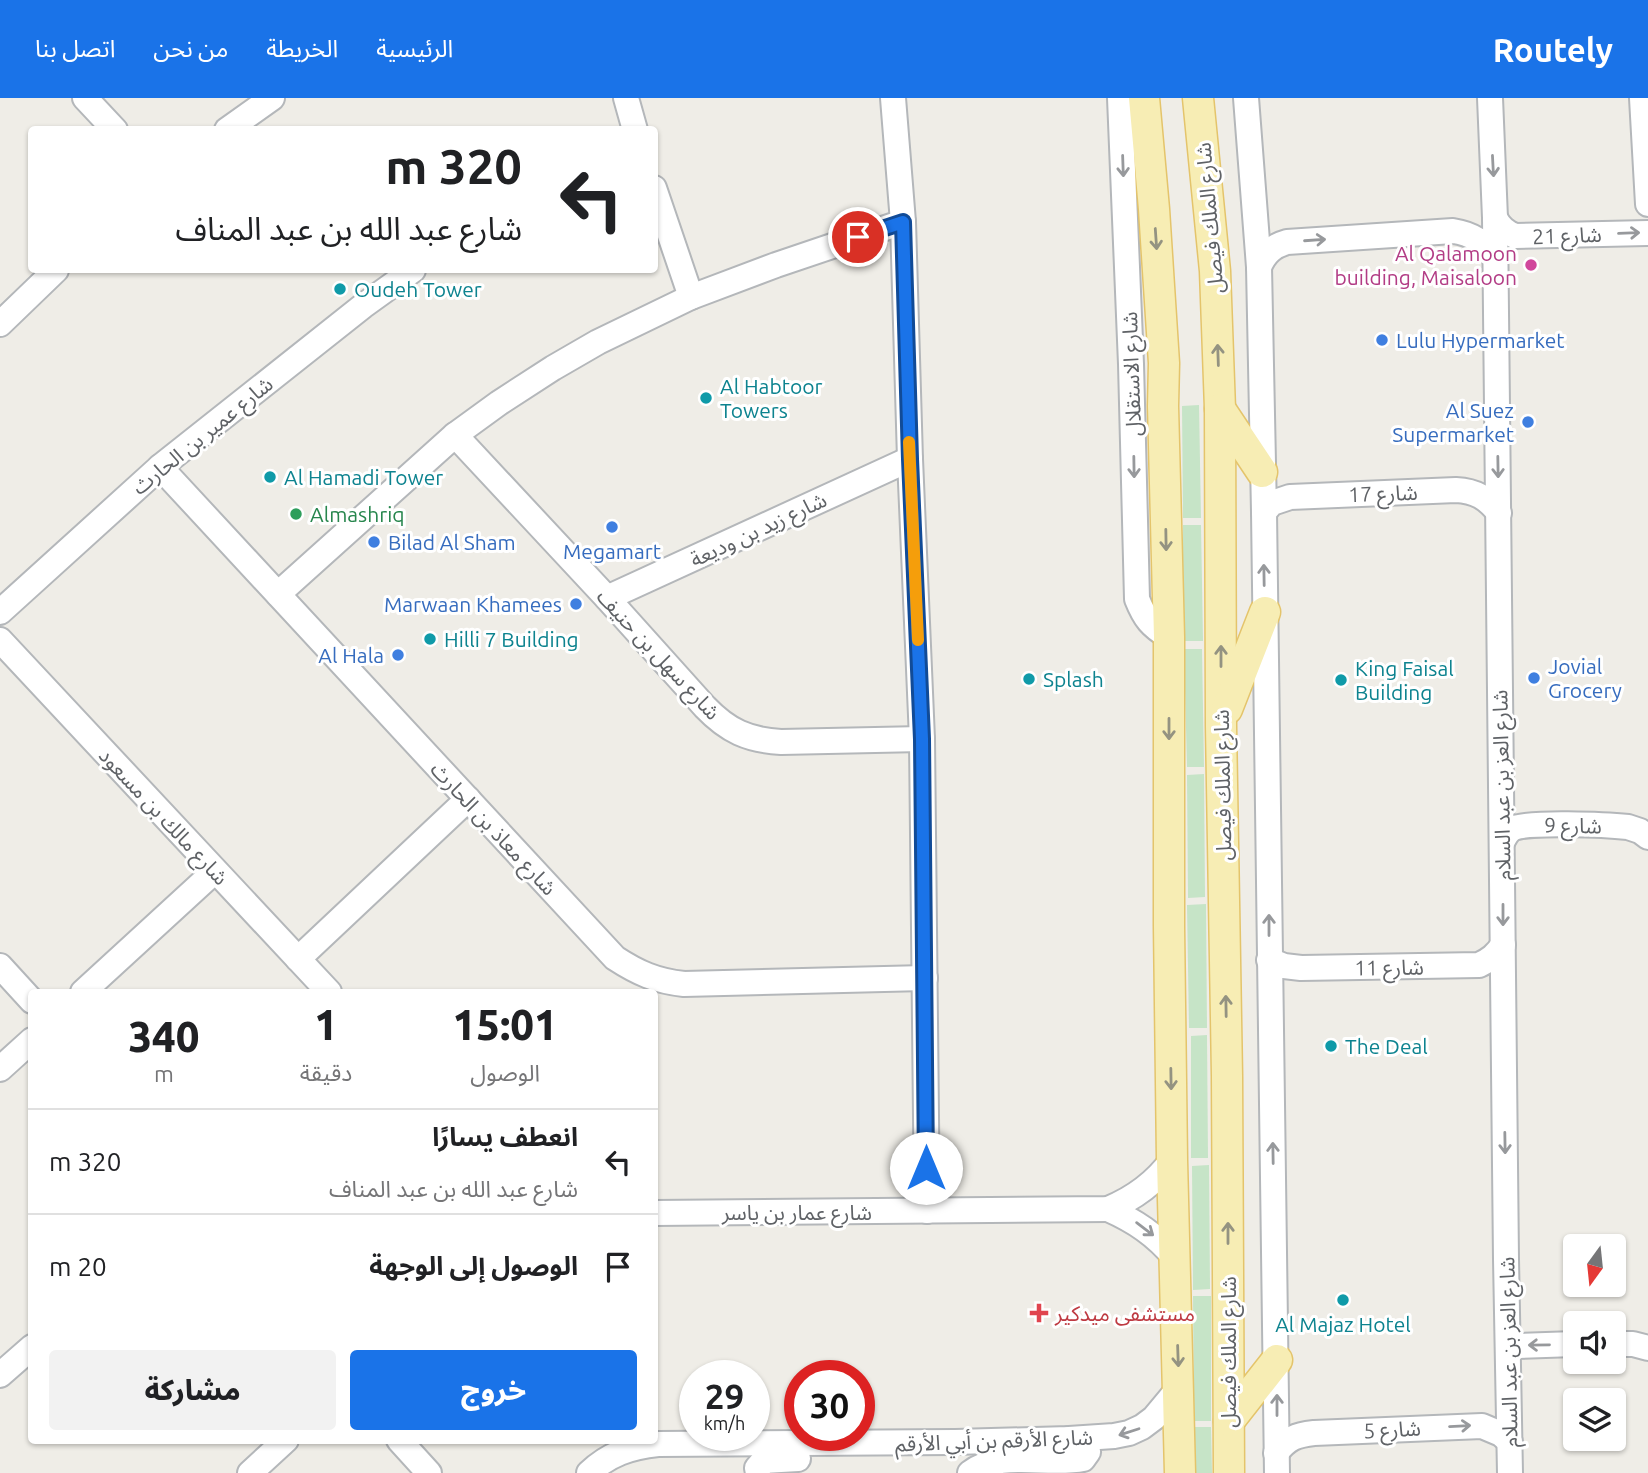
<!DOCTYPE html>
<html lang="ar">
<head>
<meta charset="utf-8">
<style>
  body { margin:0; font-family:Ubuntu,"Noto Sans Arabic",sans-serif; background:#f2f2f2; color:#202124; direction:rtl; height:100vh; display:flex; flex-direction:column; font-size:26px; white-space:nowrap }
  * { box-sizing:border-box; margin:0 }
  p { font-size:23px; color:#757577 }
  .icon { flex:none; width:38px; height:38px; fill:none; stroke:currentColor; stroke-width:2; stroke-linecap:round; stroke-linejoin:round }
  .map { position:relative; flex:1; overflow:hidden; direction:ltr }
  .panel { position:absolute; left:28px; top:891px; width:630px; height:455px; display:flex; flex-direction:column; background:#fff; border-radius:7px; box-shadow:0 2px 5px #0004; direction:rtl }
  .panel>* { flex:none }
  .banner { position:absolute; left:28px; top:28px; width:630px; height:147px; border-radius:7px; box-shadow:0 2px 5px #0004; direction:rtl; background:#fff; color:#202124; overflow:hidden }
  .needle { width:46px; rotate:195deg }
  .tools { position:absolute; left:1563px; top:1136px; display:grid; gap:14px }
  .tools a { display:grid; place-items:center; width:63px; height:63px; border-radius:7px; background:#fff; box-shadow:0 2px 5px #0004; font-size:35px }
  .speed { position:absolute; left:679px; top:1262px; display:flex; gap:14px; font-size:35px; font-weight:700; text-align:center }
  .speed>* { display:grid; place-content:center; width:91px; height:91px; border-radius:50%; background:#fff; box-shadow:0 2px 5px #0004; line-height:1 }
  .speed small { font-size:18px; font-weight:400 }
  .speed .limit { border:10px solid #d22; background:#fff; color:#111 }
  .pin { position:absolute; display:grid; place-items:center; width:60px; height:60px; color:#fff; margin:-30px; border:4px solid #fff; border-radius:50%; box-shadow:0 2px 7px #0007 }
  .me { position:absolute; width:77px; margin:-38px; rotate:0deg; stroke-linejoin:round; filter:drop-shadow(0 0 5px #0008) }
  .turn { display:flex; align-items:center; gap:24px; height:147px; padding:0 21px; font-size:32px }
  .turn .icon { width:91px; height:91px; stroke-width:2.5 }
  .turn b { display:block; font-size:49px; line-height:60px }
  .eta { display:flex; justify-content:space-evenly; align-items:center; height:119px; text-align:center }
  .eta b { font-size:42px; font-weight:800; line-height:49px }
  .primary-button { display:flex; gap:14px; margin-top:auto; padding:14px 21px }
  .primary-button a { flex:1; height:80px; border-radius:7px; background:#1a73e8; color:#fff; font-size:28px; font-weight:800; line-height:80px; text-align:center }
  .primary-button a+a { background:#f2f2f2; color:#202124 }
  ul { padding:0; list-style:none }
  li { display:flex; align-items:center; gap:21px; height:105px; padding:0 21px; border-top:2px solid #e0e0e0 }
  li div { flex:1 }
  li b { display:block; font-size:26px }
  li em { font-style:normal }
  header { display:flex; align-items:center; gap:42px; box-sizing:border-box; height:98px; padding:0 35px; background:#1a73e8; color:#fff }
  header strong { font-size:33px }
  nav { display:flex; gap:38px; margin-inline-start:auto; font-size:24px }
  .map>svg:first-child { display:block }
  .green { fill:#c6e4c7 }
  .lines { fill:none; stroke-linecap:round; stroke-linejoin:round }
  .minor-casing { stroke:#b4b7ba; stroke-width:28 }
  .major-casing { stroke:#e4c46b; stroke-width:33 }
  .minor { stroke:#fff; stroke-width:24 }
  .major { stroke:#f7edb4; stroke-width:30 }
  .oneway { stroke:#97999c }
  .oneway2 { stroke:#949381 }
  .route-casing { stroke:#114b97; stroke-width:18 }
  .route { stroke:#1a73e8; stroke-width:12 }
  .slow { stroke:#f59e0b; stroke-width:12 }
  .hotel-dot { fill:#d1479c; stroke:#fff; stroke-width:2.5 }
  .culture-dot { fill:#0f9aa8; stroke:#fff; stroke-width:2.5 }
  .shop-dot { fill:#3f7fe0; stroke:#fff; stroke-width:2.5 }
  .leisure-dot { fill:#2e9e5b; stroke:#fff; stroke-width:2.5 }
  .health-dot { fill:#e0444e; stroke:#fff; stroke-width:2.5 }
  .labels { text-anchor:middle; dominant-baseline:central; stroke-width:6; stroke-linejoin:round; paint-order:stroke }
  .street-label { font-size:21px; fill:#5f6266; stroke:#fff }
  .hotel-label { font-size:21px; fill:#b23c85; stroke:#fff; text-anchor:end }
  .culture-label { font-size:21px; fill:#0d838f; stroke:#fff; text-anchor:start }
  .shop-label { font-size:21px; fill:#366cbe; stroke:#fff; text-anchor:start }
  .leisure-label { font-size:21px; fill:#27864d; stroke:#fff; text-anchor:start }
  .health-label { font-size:21px; fill:#be3a42; stroke:#fff; text-anchor:start }
</style>
</head>
<body>
<header>
<strong>Routely</strong>
<nav><a>الرئيسية</a><a>الخريطة</a><a>من نحن</a><a>اتصل بنا</a></nav>
</header>
<div class="map">
<svg width="1648" height="1375" viewBox="0 0 1648 1375">
  <rect width="100%" height="100%" fill="#efede7"/>
  <g class="green">
    <polygon points="1199,307 1201,420 1183,420 1182,308"/>
    <polygon points="1183,427 1201,427 1203,543 1183,543"/>
    <polygon points="1184,551 1202,551 1204,669 1187,669"/>
    <polygon points="1204,676 1205,799 1188,800 1187,677"/>
    <polygon points="1206,806 1207,930 1189,930 1187,807"/>
    <polygon points="1207,937 1208,1060 1191,1060 1191,938"/>
    <polygon points="1209,1067 1210,1191 1193,1192 1192,1068"/>
    <polygon points="1193,1198 1211,1198 1211,1323 1194,1323"/>
    <polygon points="1195,1329 1211,1329 1212,1375 1195,1375"/>
  </g>
  <g class="lines">
    <g class="minor-casing">
      <g id="minor">
        <polyline points="85,0 115,32"/>
        <polyline points="626,0 635,32"/>
        <polyline points="893,0 903,124 910,361 922,641 927,1113"/>
        <path d="M1120,0L1131,266L1137,501C1145,521 1151,528 1169,539"/>
        <polyline points="1246,0 1259,169 1264,414 1277,1375"/>
        <polyline points="1490,0 1495,120 1506,1161 1510,1375"/>
        <polyline points="1642,0 1648,106"/>
        <polyline points="227,32 272,0"/>
        <polyline points="654,90 691,199"/>
        <path d="M1495,120C1500,129 1505,134 1515,138L1648,135"/>
        <path d="M1259,169C1265,155 1273,148 1287,144L1453,133C1473,136 1484,144 1496,161"/>
        <polyline points="0,226 56,172"/>
        <path d="M455,337L607,500L705,609C728,633 748,642 781,644L922,641"/>
        <path d="M160,369L615,860C638,875 656,883 684,886L925,880"/>
        <path d="M1264,414L1272,405L1290,399L1456,392C1476,393 1487,400 1499,415"/>
        <polyline points="278,496 455,337 499,305 553,270 598,244 691,199 776,167 903,124"/>
        <polyline points="607,500 910,361"/>
        <polyline points="0,514 160,369 363,208 413,172"/>
        <polyline points="0,542 329,894"/>
        <path d="M1502,744C1505,739 1507,734 1512,731C1526,723 1609,727 1628,729L1640,733L1648,739"/>
        <polyline points="298,861 468,701"/>
        <path d="M1269,862L1284,868L1301,870L1479,867C1490,862 1496,857 1503,847"/>
        <polyline points="0,868 32,903"/>
        <polyline points="83,894 215,773"/>
        <polyline points="0,971 32,942"/>
        <path d="M1108,1111C1135,1123 1156,1137 1175,1160"/>
        <path d="M654,1115L1108,1111C1135,1100 1155,1085 1172,1062"/>
        <polyline points="1614,1246 1633,1246 1648,1250"/>
        <polyline points="1508,1257 1512,1250 1516,1248 1575,1246"/>
        <polyline points="0,1277 32,1249"/>
        <polyline points="399,1342 429,1375"/>
        <path d="M1276,1355C1288,1340 1296,1337 1314,1335L1482,1328L1501,1336L1510,1344"/>
        <polyline points="250,1375 286,1342"/>
        <path d="M589,1375C609,1356 630,1349 658,1346L955,1344L1069,1341L1114,1338L1129,1335L1142,1329L1154,1320L1179,1290"/>
        <polyline points="758,1375 757,1370 763,1363 798,1361"/>
        <path d="M970,1375C999,1352 1048,1368 1083,1361L1088,1354L1085,1347L1069,1341"/>
      </g>
    </g>
    <g class="major-casing">
      <g id="major">
        <polyline points="1144,0 1154,111 1164,265 1163,308 1169,539 1169,828 1172,1062 1180,1375"/>
        <polyline points="1198,0 1215,173 1220,311 1221,628 1227,978 1229,1375"/>
        <polyline points="1220,311 1262,374"/>
        <polyline points="1227,611 1265,514"/>
        <polyline points="1229,1323 1277,1262"/>
      </g>
    </g>
    <use href="#minor" class="minor"/>
    <use href="#major" class="major"/>
  </g>
  <defs><path id="oneway-shaft" d="M-6 0H5M1.5-3L5.5 0L1.5 3" fill="none" stroke-width="1.6" stroke-linecap="round" stroke-linejoin="round" transform="scale(1.75)"/></defs>
  <g class="oneway">
    <use href="#oneway-shaft" transform="translate(1123 68) rotate(88)"/>
    <use href="#oneway-shaft" transform="translate(1493 68) rotate(87)"/>
    <use href="#oneway-shaft" transform="translate(1629 135) rotate(-2)"/>
    <use href="#oneway-shaft" transform="translate(1315 142) rotate(-4)"/>
    <use href="#oneway-shaft" transform="translate(1134 369) rotate(89)"/>
    <use href="#oneway-shaft" transform="translate(1498 369) rotate(89)"/>
    <use href="#oneway-shaft" transform="translate(1264 477) rotate(-91)"/>
    <use href="#oneway-shaft" transform="translate(1503 817) rotate(90)"/>
    <use href="#oneway-shaft" transform="translate(1269 827) rotate(-90)"/>
    <use href="#oneway-shaft" transform="translate(1505 1045) rotate(89)"/>
    <use href="#oneway-shaft" transform="translate(1273 1055) rotate(-91)"/>
    <use href="#oneway-shaft" transform="translate(1145 1131) rotate(37)"/>
    <use href="#oneway-shaft" transform="translate(1539 1247) rotate(179)"/>
    <use href="#oneway-shaft" transform="translate(1277 1307) rotate(-90)"/>
    <use href="#oneway-shaft" transform="translate(1460 1328) rotate(-3)"/>
    <use href="#oneway-shaft" transform="translate(1129 1334) rotate(162)"/>
  </g>
  <g class="oneway2">
    <use href="#oneway-shaft" transform="translate(1156 141) rotate(86)"/>
    <use href="#oneway-shaft" transform="translate(1218 257) rotate(-92)"/>
    <use href="#oneway-shaft" transform="translate(1166 442) rotate(89)"/>
    <use href="#oneway-shaft" transform="translate(1221 558) rotate(-90)"/>
    <use href="#oneway-shaft" transform="translate(1169 631) rotate(90)"/>
    <use href="#oneway-shaft" transform="translate(1226 908) rotate(-91)"/>
    <use href="#oneway-shaft" transform="translate(1171 981) rotate(89)"/>
    <use href="#oneway-shaft" transform="translate(1228 1135) rotate(-90)"/>
    <use href="#oneway-shaft" transform="translate(1178 1258) rotate(88)"/>
  </g>
  <g class="lines">
    <g class="route-casing">
      <polyline id="route" points="858,139 903,124 910,361 922,641 926,1070"/>
    </g>
    <use href="#route" class="route"/>
    <polyline class="slow" points="909,344 918,542"/>
  </g>
  <circle class="hotel-dot" cx="1531" cy="167" r="7"/>
  <g class="culture-dot">
    <circle cx="340" cy="191" r="7"/>
    <circle cx="706" cy="300" r="7"/>
    <circle cx="270" cy="379" r="7"/>
    <circle cx="430" cy="541" r="7"/>
    <circle cx="1029" cy="581" r="7"/>
    <circle cx="1341" cy="582" r="7"/>
    <circle cx="1331" cy="948" r="7"/>
    <circle cx="1343" cy="1202" r="7"/>
  </g>
  <g class="shop-dot">
    <circle cx="1382" cy="242" r="7"/>
    <circle cx="1528" cy="324" r="7"/>
    <circle cx="612" cy="429" r="7"/>
    <circle cx="374" cy="444" r="7"/>
    <circle cx="576" cy="506" r="7"/>
    <circle cx="398" cy="557" r="7"/>
    <circle cx="1534" cy="580" r="7"/>
  </g>
  <circle class="leisure-dot" cx="296" cy="416" r="7"/>
  <path class="health-dot" d="M1035.5 1204.5h7v7h7v7h-7v7h-7v-7h-7v-7h7z"/>
  <g class="labels">
    <g class="street-label">
      <text transform="translate(1209 120) rotate(-95)">شارع الملك فيصل</text>
      <text transform="translate(1567 137) rotate(-2)">شارع 21</text>
      <text transform="translate(1131 276) rotate(-92)">شارع الاستقلال</text>
      <text transform="translate(202 337) rotate(-39)">شارع عمير بن الحارث</text>
      <text transform="translate(1383 395) rotate(-2)">شارع 17</text>
      <text transform="translate(758 431) rotate(-25)">شارع زيد بن وديعة</text>
      <text transform="translate(659 556) rotate(47)">شارع سهل بن حنيف</text>
      <text transform="translate(1222 687) rotate(-91)">شارع الملك فيصل</text>
      <text transform="translate(1501 687) rotate(-91)">شارع العز بن عبد السلام</text>
      <text transform="translate(164 718) rotate(47)">شارع مالك بن مسعود</text>
      <text transform="translate(1573 727) rotate(1)">شارع 9</text>
      <text transform="translate(494 730) rotate(47)">شارع معاذ بن الحارث</text>
      <text transform="translate(1389 869) rotate(-1)">شارع 11</text>
      <text x="797" y="1114">شارع عمار بن ياسر</text>
      <text transform="translate(1228 1254) rotate(-90)">شارع الملك فيصل</text>
      <text transform="translate(1508 1254) rotate(-91)">شارع العز بن عبد السلام</text>
      <text transform="translate(1392 1331) rotate(-3)">شارع 5</text>
      <text transform="translate(994 1342) rotate(-2)">شارع الأرقم بن أبي الأرقم</text>
    </g>
    <g class="hotel-label">
      <text x="1517" y="155">Al Qalamoon<tspan x="1517" dy="24">building, Maisaloon</tspan></text>
    </g>
    <g class="culture-label">
      <text x="354" y="191">Oudeh Tower</text>
      <text x="720" y="288">Al Habtoor<tspan x="720" dy="24">Towers</tspan></text>
      <text x="284" y="379">Al Hamadi Tower</text>
      <text x="444" y="541">Hilli 7 Building</text>
      <text x="1355" y="570">King Faisal<tspan x="1355" dy="24">Building</tspan></text>
      <text x="1043" y="581">Splash</text>
      <text x="1345" y="948">The Deal</text>
      <text x="1343" y="1226" text-anchor="middle">Al Majaz Hotel</text>
    </g>
    <g class="shop-label">
      <text x="1396" y="242">Lulu Hypermarket</text>
      <text x="1514" y="312" text-anchor="end">Al Suez<tspan x="1514" dy="24">Supermarket</tspan></text>
      <text x="388" y="444">Bilad Al Sham</text>
      <text x="612" y="453" text-anchor="middle">Megamart</text>
      <text x="562" y="506" text-anchor="end">Marwaan Khamees</text>
      <text x="384" y="557" text-anchor="end">Al Hala</text>
      <text x="1548" y="568">Jovial<tspan x="1548" dy="24">Grocery</tspan></text>
    </g>
    <g class="leisure-label">
      <text x="310" y="416">Almashriq</text>
    </g>
    <g class="health-label">
      <text x="1055" y="1215">مستشفى ميدكير</text>
    </g>
  </g>
</svg>
<div class="tools">
<a><svg class="needle" viewBox="-14 -14 28 28"><path d="M0-13l5 13h-10z" fill="#e53935"/><path d="M0 13l5-13h-10z" fill="#757577"/></svg></a>
<a><svg class="icon" aria-label="sound" viewBox="0 0 24 24"><path d="M4 9h4l5-4v14l-5-4H4zM17 9q2 3 0 6"/></svg></a>
<a><svg class="icon" aria-label="layers" viewBox="0 0 24 24"><path d="M12 4l9 5-9 5-9-5zM3 14l9 5 9-5"/></svg></a>
</div>
<div class="speed"><div>29<small>km/h</small></div><div class="limit">30</div></div>
<div class="pin" style="left:858px;top:139px;background:#d93025"><svg class="icon" aria-label="arrive" viewBox="0 0 24 24"><path d="M6 21V4h12l-3 4 3 4H6"/></svg></div>
<svg class="me" style="left:926px;top:1070px" viewBox="-20 -20 40 40"><circle r="19" fill="#fff"/><path d="M0-13L10 11 0 6-10 11z" fill="#1a73e8"/></svg>
<div class="banner">
<div class="turn"><svg class="icon" aria-label="left" viewBox="0 0 24 24"><path d="M17 20v-9H6M10 6l-5 5 5 5"/></svg><div><b>320 m</b>شارع عبد الله بن عبد المناف</div></div>
</div>
<section class="panel">
<div class="eta">
<div><b>15:01</b><p>الوصول</p></div>
<div><b>1</b><p>دقيقة</p></div>
<div><b>340</b><p>m</p></div>
</div>
<ul>
<li><svg class="icon" aria-label="left" viewBox="0 0 24 24"><path d="M17 20v-9H6M10 6l-5 5 5 5"/></svg><div><b>انعطف يسارًا</b><p>شارع عبد الله بن عبد المناف</p></div><em>320 m</em></li>
<li><svg class="icon" aria-label="arrive" viewBox="0 0 24 24"><path d="M6 21V4h12l-3 4 3 4H6"/></svg><div><b>الوصول إلى الوجهة</b></div><em>20 m</em></li>
</ul>
<div class="primary-button"><a>خروج</a><a>مشاركة</a></div>
</section>
</div>
</body>
</html>
